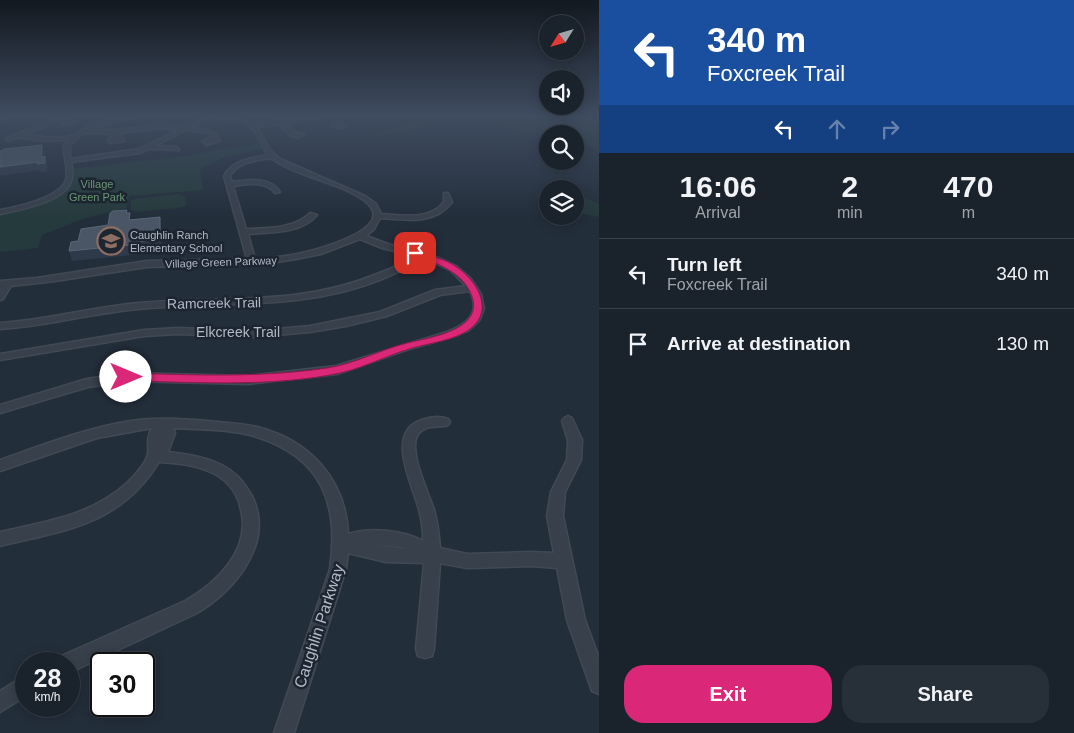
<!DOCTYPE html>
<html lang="en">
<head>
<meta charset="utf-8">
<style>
  body { margin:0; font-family:Arial,sans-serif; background:#272f38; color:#f1f3f6; height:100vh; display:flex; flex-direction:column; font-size:19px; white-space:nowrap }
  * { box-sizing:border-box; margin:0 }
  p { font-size:16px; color:#9fa4a9 }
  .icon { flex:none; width:28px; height:28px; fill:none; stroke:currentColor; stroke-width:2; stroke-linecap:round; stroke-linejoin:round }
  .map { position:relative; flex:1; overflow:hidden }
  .panel { display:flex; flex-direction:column; background:#1a222c; width:475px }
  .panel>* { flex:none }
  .banner { background:#1a4fa0; color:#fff; overflow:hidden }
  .needle { width:32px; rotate:233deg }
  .buttons { position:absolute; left:539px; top:15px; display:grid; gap:10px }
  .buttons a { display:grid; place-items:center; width:45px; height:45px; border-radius:50%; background:#1a222c; box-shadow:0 2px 12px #0003,0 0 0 1px #383f48; font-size:25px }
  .speed { position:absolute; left:15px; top:652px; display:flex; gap:10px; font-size:25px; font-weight:700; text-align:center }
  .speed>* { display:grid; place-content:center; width:65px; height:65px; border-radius:50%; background:#1a222c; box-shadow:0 2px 12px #0003,0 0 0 1px #383f48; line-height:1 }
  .speed small { font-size:12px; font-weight:400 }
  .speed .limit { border:2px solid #111; border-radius:8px; background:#fff; color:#111 }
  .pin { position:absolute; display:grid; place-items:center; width:42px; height:42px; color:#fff; margin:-21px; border-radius:10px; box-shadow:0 2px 8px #0006 }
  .me { position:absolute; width:55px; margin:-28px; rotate:90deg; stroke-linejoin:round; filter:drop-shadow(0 0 4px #0008) }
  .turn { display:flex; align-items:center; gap:18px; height:105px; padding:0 25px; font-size:22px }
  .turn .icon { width:65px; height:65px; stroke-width:2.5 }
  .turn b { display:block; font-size:35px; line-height:42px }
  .lanes { display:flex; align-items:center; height:48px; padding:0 25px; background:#0003; justify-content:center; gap:25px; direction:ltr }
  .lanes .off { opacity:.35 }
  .eta { display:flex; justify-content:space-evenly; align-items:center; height:85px; text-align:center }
  .eta b { font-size:30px; font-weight:800; line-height:35px }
  .primary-button { display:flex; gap:10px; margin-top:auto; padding:10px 25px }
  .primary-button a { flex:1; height:58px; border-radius:20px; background:#db2777; color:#fff; font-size:20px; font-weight:800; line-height:58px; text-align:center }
  .primary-button a+a { background:#272f38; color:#f1f3f6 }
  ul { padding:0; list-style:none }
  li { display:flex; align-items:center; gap:15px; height:70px; padding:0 25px; border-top:1px solid #383f48 }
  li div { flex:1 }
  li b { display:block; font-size:19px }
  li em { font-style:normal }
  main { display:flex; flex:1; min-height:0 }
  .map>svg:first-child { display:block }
  .green { fill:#253a3c }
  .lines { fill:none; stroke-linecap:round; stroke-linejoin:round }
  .minor-casing { stroke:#404954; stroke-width:3 }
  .major-casing { stroke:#404954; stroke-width:3 }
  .minor { fill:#37404b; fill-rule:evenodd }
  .major { fill:#555f6b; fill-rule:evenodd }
  .shaded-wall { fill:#2e3a49 }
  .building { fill:#4a5666; stroke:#5a6675 }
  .route { fill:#db2777; stroke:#8e194d }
  .labels { text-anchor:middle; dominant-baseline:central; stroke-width:5; stroke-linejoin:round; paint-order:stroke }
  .far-park-label { font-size:11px; fill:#699773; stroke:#1c2530 }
  .far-poi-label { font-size:11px; fill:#b2bac7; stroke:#1c2530; text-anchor:start }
  .far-street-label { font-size:11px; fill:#b2bac7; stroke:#1c2530 }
  .street-label { font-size:14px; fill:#b2bac7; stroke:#1c2530 }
  .near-street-label { font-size:16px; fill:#b2bac7; stroke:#1c2530 }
</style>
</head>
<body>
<main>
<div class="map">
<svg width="599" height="733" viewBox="0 0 599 733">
  <rect width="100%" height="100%" fill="#232e3b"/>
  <g class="green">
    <path d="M404,117H435L441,123L378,137L373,135C386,127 400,131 413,119Z"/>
    <polygon points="453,117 599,117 599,149 575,142 575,134 532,133"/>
    <path d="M259,143L262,149L228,156L200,169L203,190L129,196L126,208L85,218L42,235L38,248L0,252V214C19,210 64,199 73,181L72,169L186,156Z"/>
    <polygon points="575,193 599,204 599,217 584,214 575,209"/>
    <polygon points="179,194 185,197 186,205 184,207 138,212 131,210 131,201 135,199"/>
  </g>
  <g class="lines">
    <g class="minor-casing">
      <g id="minor">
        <path d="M61,117H66L24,135C35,136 61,140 71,136C77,135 82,129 88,126C104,120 125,115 141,117L110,123L88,130H119L162,124L184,127L205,117H210L190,128C203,129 215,128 220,141L206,145L203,141L213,136L209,133L185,130L155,146L177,147L179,150L149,149L140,153L71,162C72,167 73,173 72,178C68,202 19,210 0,214V210C17,207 60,198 66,180C69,169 63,156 64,145L68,140L40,141L18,137L8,141L5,139ZM162,128L179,130L139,149L70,159V145L83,133L113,134L108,141L111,143L124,141L121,133Z"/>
        <path d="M211,117L235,118L254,124L275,121L277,119L280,121L320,117L318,118L283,123L295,132L304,134L297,138L289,135V133L278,124L257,127L270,150L280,159L365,196L376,204L381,214C402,215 430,221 444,202V193H448L452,202C435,225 406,220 380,218L374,229L366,236L388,244L432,255L456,266L471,279L481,294L484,309L479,321L469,330L455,336L409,349L337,374L248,384L126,381L88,387L0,413V405L87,379L126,373L248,376L336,366L447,332C467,324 481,314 470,291L440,295L387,316L346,326L310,332L255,337L178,334L144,336L0,360V354L144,330L178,328L255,331L310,326L380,312L435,290L466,286L450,270L423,258C411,267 396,273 382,279C304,311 221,301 139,309C92,313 47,326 0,329V323C47,320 92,307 139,303C221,295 298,307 377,274C390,269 403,264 415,256L382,248L360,239L321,254L296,259L252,266L248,264L147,267L55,281L11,286L3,299L0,300V281L37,278L147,261L247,259L224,176C233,160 251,158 268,155C262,148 260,138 255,131C243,116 224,123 211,117ZM271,158C299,178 337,181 365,201C401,229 313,251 297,254C283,257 269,258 255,259L248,234C270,232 301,234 317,215L310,213C294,229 268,228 246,229L233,186C247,184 265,180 275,193L280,192C269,176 249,180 232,182L230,176C238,161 256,161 271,158Z"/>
        <polygon points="67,120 76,122 77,123 62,125 62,123"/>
        <polygon points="339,122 346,126 343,128 331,126"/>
        <path d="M568,416L572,418L582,440L581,460L565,492L563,516L585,620L599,658V694L592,691L567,620L557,568L531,566L467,568L440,563L434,649L432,656L425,658L418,656L416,649L424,563L386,562L348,553L346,569L294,733H274L330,569C339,505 323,458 257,437C234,429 197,429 173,428L175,433L168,452C191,455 218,458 236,475C243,481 247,488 252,496C275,542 235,591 197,613L73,671L69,672V664H57L59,657L185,601C217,583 251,550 241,510C238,494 229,482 215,474C197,465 178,463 159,462C120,525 66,530 0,546V532C47,521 91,516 128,482C135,475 143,467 147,457C151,449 144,442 152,428L97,438L0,471V460C43,445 86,428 131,421C157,417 182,419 207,421C224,423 240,423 257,427C309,440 346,479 348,534C370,527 403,530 423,541C423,530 422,520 419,510C413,485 384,432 422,420C430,417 440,416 448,419L450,422L448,425C439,428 427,424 419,433C406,448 429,493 434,510C438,522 439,535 440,548L467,554L531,552L554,553L547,516L551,492L567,460L568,440L562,421L564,418ZM365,544L401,547L407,549Z"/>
        <polygon points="26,675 26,696 0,712 0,691"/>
      </g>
    </g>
    <g class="major-casing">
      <polygon id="major" points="4,117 12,117 0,122 0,118"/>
    </g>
    <use href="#minor" class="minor"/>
    <use href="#major" class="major"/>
  </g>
  <g class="shaded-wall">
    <polygon points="42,145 44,153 44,163 45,156 47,164 47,172 40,172 40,170 1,176 0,173 0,166 41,157"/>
    <polygon points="160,217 161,227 162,248 142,252 142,254 72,261 69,251 140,242"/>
  </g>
  <g class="building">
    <polygon points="42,145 41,157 45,156 45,163 37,164 38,162 0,167 0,151 4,149"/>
    <polygon points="127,210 126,213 130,213 129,220 160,217 160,238 140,242 140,244 69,251 71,242 78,241 81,229 108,225 110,213 113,211"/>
  </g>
  <linearGradient id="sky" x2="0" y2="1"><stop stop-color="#131920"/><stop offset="0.53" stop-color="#3f4c60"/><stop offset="1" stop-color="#3f4c60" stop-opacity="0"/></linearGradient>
  <rect width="599" height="219" fill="url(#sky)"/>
  <path class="route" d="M412,251C418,250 424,253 430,255C436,258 442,259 448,262C472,273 498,308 470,329C454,341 428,343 409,349C383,357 357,371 330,375C263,387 194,382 126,381L120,377L126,373C193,375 260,378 327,368C354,364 380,350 407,343C427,338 480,331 473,300C466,272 436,263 412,255Z"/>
  <defs>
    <g id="school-ring" transform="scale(1.4375)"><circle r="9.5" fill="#1c2530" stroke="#8d6e63" stroke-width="1.5"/><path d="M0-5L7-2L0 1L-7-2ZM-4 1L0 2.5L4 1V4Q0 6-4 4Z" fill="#8d6e63"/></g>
  </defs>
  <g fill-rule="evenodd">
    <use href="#school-ring" x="111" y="241"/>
  </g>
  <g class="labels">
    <g class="far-park-label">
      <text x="97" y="184">Village<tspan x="97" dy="13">Green Park</tspan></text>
    </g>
    <g class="far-poi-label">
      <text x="130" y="235">Caughlin Ranch<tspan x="130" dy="13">Elementary School</tspan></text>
    </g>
    <g class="far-street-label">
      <text transform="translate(221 262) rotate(-2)">Village Green Parkway</text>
    </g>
    <g class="street-label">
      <text transform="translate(214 303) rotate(-1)">Ramcreek Trail</text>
      <text x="238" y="332">Elkcreek Trail</text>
    </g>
    <g class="near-street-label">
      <text transform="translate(319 626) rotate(-72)">Caughlin Parkway</text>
    </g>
  </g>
</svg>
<div class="buttons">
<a><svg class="needle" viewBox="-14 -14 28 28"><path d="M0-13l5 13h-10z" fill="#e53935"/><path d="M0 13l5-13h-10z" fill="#9fa4a9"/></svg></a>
<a><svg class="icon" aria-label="sound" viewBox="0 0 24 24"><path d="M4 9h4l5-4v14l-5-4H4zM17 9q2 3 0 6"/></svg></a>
<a><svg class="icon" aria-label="search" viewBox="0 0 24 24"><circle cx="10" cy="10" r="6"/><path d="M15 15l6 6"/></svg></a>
<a><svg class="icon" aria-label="layers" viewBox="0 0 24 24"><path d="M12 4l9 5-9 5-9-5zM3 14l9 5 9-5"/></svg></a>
</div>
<div class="speed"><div>28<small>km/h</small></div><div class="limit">30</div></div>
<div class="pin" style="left:415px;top:253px;background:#d93025"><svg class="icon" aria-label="arrive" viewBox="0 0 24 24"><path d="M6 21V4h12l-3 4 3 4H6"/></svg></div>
<svg class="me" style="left:126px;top:377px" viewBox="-20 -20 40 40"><circle r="19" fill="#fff"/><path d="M0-13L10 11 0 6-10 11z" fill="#db2777"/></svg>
</div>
<section class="panel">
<div class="banner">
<div class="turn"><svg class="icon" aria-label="left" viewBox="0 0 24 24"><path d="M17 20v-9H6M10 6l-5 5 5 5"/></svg><div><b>340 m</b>Foxcreek Trail</div></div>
<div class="lanes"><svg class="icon" aria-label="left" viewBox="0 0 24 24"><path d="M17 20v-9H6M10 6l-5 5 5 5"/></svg><svg class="icon off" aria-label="ahead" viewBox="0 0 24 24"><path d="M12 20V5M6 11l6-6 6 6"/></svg><svg class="icon off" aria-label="right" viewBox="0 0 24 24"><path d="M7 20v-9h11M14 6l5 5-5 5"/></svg></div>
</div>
<div class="eta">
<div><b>16:06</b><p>Arrival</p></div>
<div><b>2</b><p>min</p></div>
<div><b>470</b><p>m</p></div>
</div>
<ul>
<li><svg class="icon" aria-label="left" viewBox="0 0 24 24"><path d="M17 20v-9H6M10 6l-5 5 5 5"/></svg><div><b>Turn left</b><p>Foxcreek Trail</p></div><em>340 m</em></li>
<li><svg class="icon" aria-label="arrive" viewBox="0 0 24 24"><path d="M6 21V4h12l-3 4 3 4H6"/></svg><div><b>Arrive at destination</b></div><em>130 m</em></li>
</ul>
<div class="primary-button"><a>Exit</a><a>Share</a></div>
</section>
</main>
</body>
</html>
